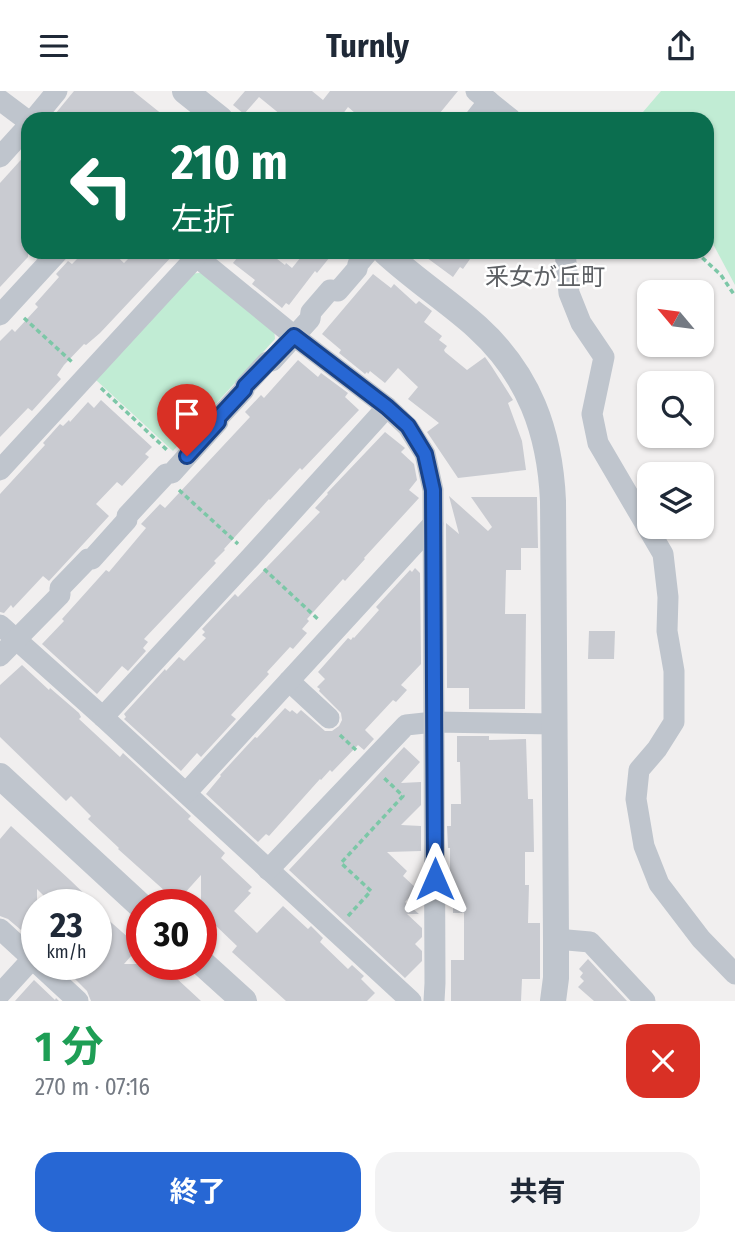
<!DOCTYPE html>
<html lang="ja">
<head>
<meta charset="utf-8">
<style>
  body { margin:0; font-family:"Fira Sans Condensed","Noto Sans JP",sans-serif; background:#f2f2f3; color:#1f2937; height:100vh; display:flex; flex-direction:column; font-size:26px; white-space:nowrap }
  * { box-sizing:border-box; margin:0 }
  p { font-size:23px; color:#747a83 }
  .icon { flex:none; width:38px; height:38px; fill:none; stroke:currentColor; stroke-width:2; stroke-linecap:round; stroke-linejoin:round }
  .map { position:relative; height:910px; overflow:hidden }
  .sheet { display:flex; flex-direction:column; background:#fff; flex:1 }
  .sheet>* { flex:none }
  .guide { position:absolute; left:21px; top:21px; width:693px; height:147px; border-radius:21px; box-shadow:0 2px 5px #0004; background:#0b6e4f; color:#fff; overflow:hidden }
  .needle { width:46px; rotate:299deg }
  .controls { position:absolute; left:637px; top:189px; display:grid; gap:14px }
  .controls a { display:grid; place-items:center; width:77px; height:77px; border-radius:14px; background:#fff; box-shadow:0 2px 5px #0004; font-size:35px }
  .speed { position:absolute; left:21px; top:798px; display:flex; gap:14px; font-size:35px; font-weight:700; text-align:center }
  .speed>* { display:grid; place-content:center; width:91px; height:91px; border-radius:50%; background:#fff; box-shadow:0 2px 5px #0004; line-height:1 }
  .speed small { font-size:18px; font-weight:400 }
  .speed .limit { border:10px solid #d22; background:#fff; color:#111 }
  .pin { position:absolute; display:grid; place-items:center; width:60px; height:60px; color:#fff; margin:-72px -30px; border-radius:50% 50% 50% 0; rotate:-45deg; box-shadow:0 0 7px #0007 }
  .pin .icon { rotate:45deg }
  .me { position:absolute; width:77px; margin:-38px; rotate:0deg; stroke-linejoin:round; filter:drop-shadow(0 0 5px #0008) }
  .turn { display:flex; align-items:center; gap:24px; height:147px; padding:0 35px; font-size:32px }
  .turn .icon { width:91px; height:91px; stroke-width:2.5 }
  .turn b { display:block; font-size:49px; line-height:60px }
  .round { display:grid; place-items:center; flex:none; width:74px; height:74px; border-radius:21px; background:#f2f2f3 }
  .headline { display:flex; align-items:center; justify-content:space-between; height:119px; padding:0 35px }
  h1 { font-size:42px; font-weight:700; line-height:52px; color:#1e9e55 }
  .button { display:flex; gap:14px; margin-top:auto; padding:14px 35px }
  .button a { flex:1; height:80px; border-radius:21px; background:#2767d4; color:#fff; font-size:28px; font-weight:700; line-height:80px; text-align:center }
  .button a+a { background:#f2f2f3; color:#1f2937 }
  header { display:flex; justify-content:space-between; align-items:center; height:91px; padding:0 35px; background:#fff; font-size:32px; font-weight:700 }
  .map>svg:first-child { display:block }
  .green { fill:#c1ecd4 }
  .building { fill:#c9cbd1 }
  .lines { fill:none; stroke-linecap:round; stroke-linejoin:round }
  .path { stroke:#7cc7a7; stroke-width:3.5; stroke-dasharray:5 3.5; stroke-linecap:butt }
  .minor { stroke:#bfc5cd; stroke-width:21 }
  .tertiary { stroke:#bfc5cd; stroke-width:26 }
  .route-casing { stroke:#19438a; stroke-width:18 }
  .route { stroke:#2767d4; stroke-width:12 }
  .labels { text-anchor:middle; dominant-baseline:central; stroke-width:5; stroke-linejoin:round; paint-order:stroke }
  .quarter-label { font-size:24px; fill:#5c5f63; stroke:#fff }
</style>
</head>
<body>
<header><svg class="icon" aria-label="menu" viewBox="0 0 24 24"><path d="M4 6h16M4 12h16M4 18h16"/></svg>Turnly<svg class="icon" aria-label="share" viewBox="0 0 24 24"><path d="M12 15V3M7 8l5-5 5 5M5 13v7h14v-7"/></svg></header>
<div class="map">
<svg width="735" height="910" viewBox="0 0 735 910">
  <rect width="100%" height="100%" fill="#f1efef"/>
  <g class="green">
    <polygon points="661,0 735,0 735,194 713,153 707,146 707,28 637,28"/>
    <polygon points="205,181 274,238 275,248 173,360 96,289 191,183"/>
  </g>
  <g class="building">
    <polygon points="74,0 133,0 168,28 51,28"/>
    <polygon points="245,0 312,0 323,9 330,0 458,0 435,28 362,28 348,16 339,28 286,28 259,6 244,23 233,14"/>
    <polygon points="28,61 28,166 0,196 0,92"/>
    <polygon points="84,161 112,161 124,172 135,161 176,161 100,242 86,254 84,253 64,274 57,284 61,288 32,320 28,317 0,346 0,250 12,238 15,241 38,216 35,213 59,186 56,183 68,170 72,173"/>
    <polygon points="242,161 268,161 285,174 286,172 292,177 305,161 334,161 317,182 315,180 289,214 286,212 282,217 252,193 255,189 233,172"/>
    <polygon points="419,161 475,161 463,178 460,176 453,186"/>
    <polygon points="373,183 391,197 394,193 416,213 419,210 432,220 424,231 442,245 439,249 447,255 444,259 445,261 467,279 485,266 492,276 513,309 508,312 522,350 526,379 458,387 427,341 439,332 408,308 418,296 398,277 385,292 370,280 368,283 367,281 365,283 339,262 341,259 322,243"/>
    <polygon points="298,269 318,286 321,282 348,302 345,306 359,319 302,379 300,377 270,409 269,408 224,458 225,459 214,470 216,472 144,548 148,551 143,557 146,560 128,580 122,575 97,603 42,553 64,530 62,528 106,479 109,481 146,437 141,433 160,413 165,417 250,326 245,321 261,304 264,307"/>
    <polygon points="101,309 152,356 145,363 149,366 122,395 117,391 96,413 109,425 49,490 43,485 13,517 11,514 4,522 0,521 0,403 45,354 43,352 60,333 63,335 69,329 70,331 88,311 94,317"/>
    <polygon points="385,341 405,357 401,361 414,373 417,389 409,399 419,407 364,467 365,468 345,490 343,488 307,528 309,530 302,538 307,542 293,558 290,556 267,581 269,583 231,624 236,628 201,666 197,662 181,680 124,628 126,626 124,623 165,578 166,580 179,566 184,570 206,547 202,544 205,541 202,538 235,503 238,506 320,421 315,417 328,403 327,402"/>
    <polygon points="449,405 488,440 492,436 471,406 537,406 538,457 521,457 521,479 506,479 505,523 526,523 525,618 469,618 469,597 447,597 446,432 459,443"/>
    <polygon points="415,477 420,482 421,573 401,594 407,599 396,611 393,609 365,639 374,648 364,659 358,654 332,681 330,679 321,689 320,688 269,745 266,743 258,751 206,703 221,685 220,684 255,646 257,647 285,617 290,621 292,619 297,623 301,619 325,640 332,640 339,635 342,629 341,622 319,600 320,598 317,596 325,588 318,581 348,547 351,549 353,546 354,547 379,519 376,516 410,479 412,481"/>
    <polygon points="589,540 615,540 614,568 588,568"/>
    <polygon points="22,574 49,599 50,597 79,622 81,626 79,628 120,666 123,662 191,725 188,728 225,762 221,767 252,796 248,800 251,802 234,820 257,842 283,815 308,838 311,835 323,847 320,851 348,878 352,874 364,885 361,888 375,902 367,910 286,910 232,861 237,855 213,832 201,844 201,784 183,804 182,802 175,809 118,758 119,757 88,728 91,725 71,705 66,710 0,646 0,594"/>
    <polygon points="457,645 489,645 489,649 526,648 528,708 533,708 534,761 525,761 525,794 529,794 528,832 540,832 540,888 522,888 521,910 451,910 451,869 464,869 464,822 453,822 453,798 450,798 450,757 448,757 447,735 451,735 451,713 461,713 460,671 457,671"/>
    <polygon points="404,656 420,671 401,692 421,691 421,714 401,734 421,735 421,760 387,761 407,780 403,785 417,798 405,811 419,823 407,823 422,837 422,846 415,853 422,860 422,870 405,887 289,779"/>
    <polygon points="11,735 70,789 96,814 53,814 37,798 37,835 30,842 24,836 21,839 8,828 0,825 0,748"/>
    <polygon points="96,818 139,856 124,873 161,873 201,910 91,910 87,900 60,873 96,873"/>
    <polygon points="588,868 627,910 594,910 578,896 584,890 580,886 583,882 579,878"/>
    <polygon points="34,889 55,909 56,907 59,910 15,910"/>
  </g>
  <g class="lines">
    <g class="path">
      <polyline points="696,161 721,184 735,205"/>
      <polyline points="24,227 72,271"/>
      <polyline points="101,297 167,359"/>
      <polyline points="179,399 238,453"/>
      <polyline points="264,478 320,530"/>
      <polyline points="340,644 357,660"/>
      <polyline points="348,825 371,800 341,772 403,705 382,685"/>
    </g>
    <g class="minor">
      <polyline points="476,0 511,28"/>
      <polyline points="0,9 28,30"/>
      <polyline points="34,28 57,0"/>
      <polyline points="475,28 489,10"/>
      <polyline points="0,66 28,35"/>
      <polyline points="191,161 294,245 387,316 408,336 425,363 433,399 435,892 434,910"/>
      <polyline points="565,161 569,202 581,232 604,266 592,323 598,352 663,463 668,506 667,540 674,580 674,631 657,658 639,679 636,708 644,755 659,793 701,848 735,883"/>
      <polyline points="0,224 58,161"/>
      <polyline points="0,379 197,165"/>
      <polyline points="0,534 103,626 411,910"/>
      <polyline points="0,565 60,504 60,497 88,468 92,468 127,429 127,425 166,383 172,382 218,331 218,327 244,299 245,295 267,271 272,270 310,228 311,221 330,199 338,200 357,178 358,173 368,161"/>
      <polyline points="289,590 329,627"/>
      <polyline points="103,626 251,466 387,316"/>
      <polyline points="186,702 433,433"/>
      <polyline points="268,779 406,634 434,631 555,633"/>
      <polyline points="0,838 37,872"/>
      <polyline points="556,848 590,851 645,910"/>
      <polyline points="38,873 78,910"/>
      <polyline points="0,903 32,868"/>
    </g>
    <g class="tertiary">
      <polyline points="185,0 220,28"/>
      <path d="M385,161C414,188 448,210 477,236C529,283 550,341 553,410L556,848V887L553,910"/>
      <polyline points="0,685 142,816"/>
      <polyline points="201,871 244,910"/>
    </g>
  </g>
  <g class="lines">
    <g class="route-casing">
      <polyline id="route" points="187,365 218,331 218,327 244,299 245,295 294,245 387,316 408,335 425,363 433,399 435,788"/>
    </g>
    <use href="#route" class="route"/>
  </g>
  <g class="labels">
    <g class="quarter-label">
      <text x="545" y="186">釆女が丘町</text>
    </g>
  </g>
</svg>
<div class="controls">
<a><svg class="needle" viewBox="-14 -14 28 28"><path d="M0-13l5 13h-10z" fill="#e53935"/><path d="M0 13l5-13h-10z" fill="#747a83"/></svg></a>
<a><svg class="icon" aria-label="search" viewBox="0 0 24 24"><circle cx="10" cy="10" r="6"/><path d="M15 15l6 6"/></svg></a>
<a><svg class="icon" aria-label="layers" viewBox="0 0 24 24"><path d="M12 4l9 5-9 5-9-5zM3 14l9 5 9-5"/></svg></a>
</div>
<div class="speed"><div>23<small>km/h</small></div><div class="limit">30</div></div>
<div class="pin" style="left:187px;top:365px;background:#d93025"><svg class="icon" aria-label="arrive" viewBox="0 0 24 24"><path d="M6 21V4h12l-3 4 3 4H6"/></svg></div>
<svg class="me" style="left:435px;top:788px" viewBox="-20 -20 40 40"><path d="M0-17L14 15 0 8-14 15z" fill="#2767d4" stroke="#fff" stroke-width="4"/></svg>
<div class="guide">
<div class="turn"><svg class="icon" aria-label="left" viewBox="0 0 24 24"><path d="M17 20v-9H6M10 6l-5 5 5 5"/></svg><div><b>210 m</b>左折</div></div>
</div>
</div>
<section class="sheet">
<div class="headline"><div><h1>1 分</h1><p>270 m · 07:16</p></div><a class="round" style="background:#d93025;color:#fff"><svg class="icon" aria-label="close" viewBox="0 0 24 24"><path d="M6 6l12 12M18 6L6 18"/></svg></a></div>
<div class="button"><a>終了</a><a>共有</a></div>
</section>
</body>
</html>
